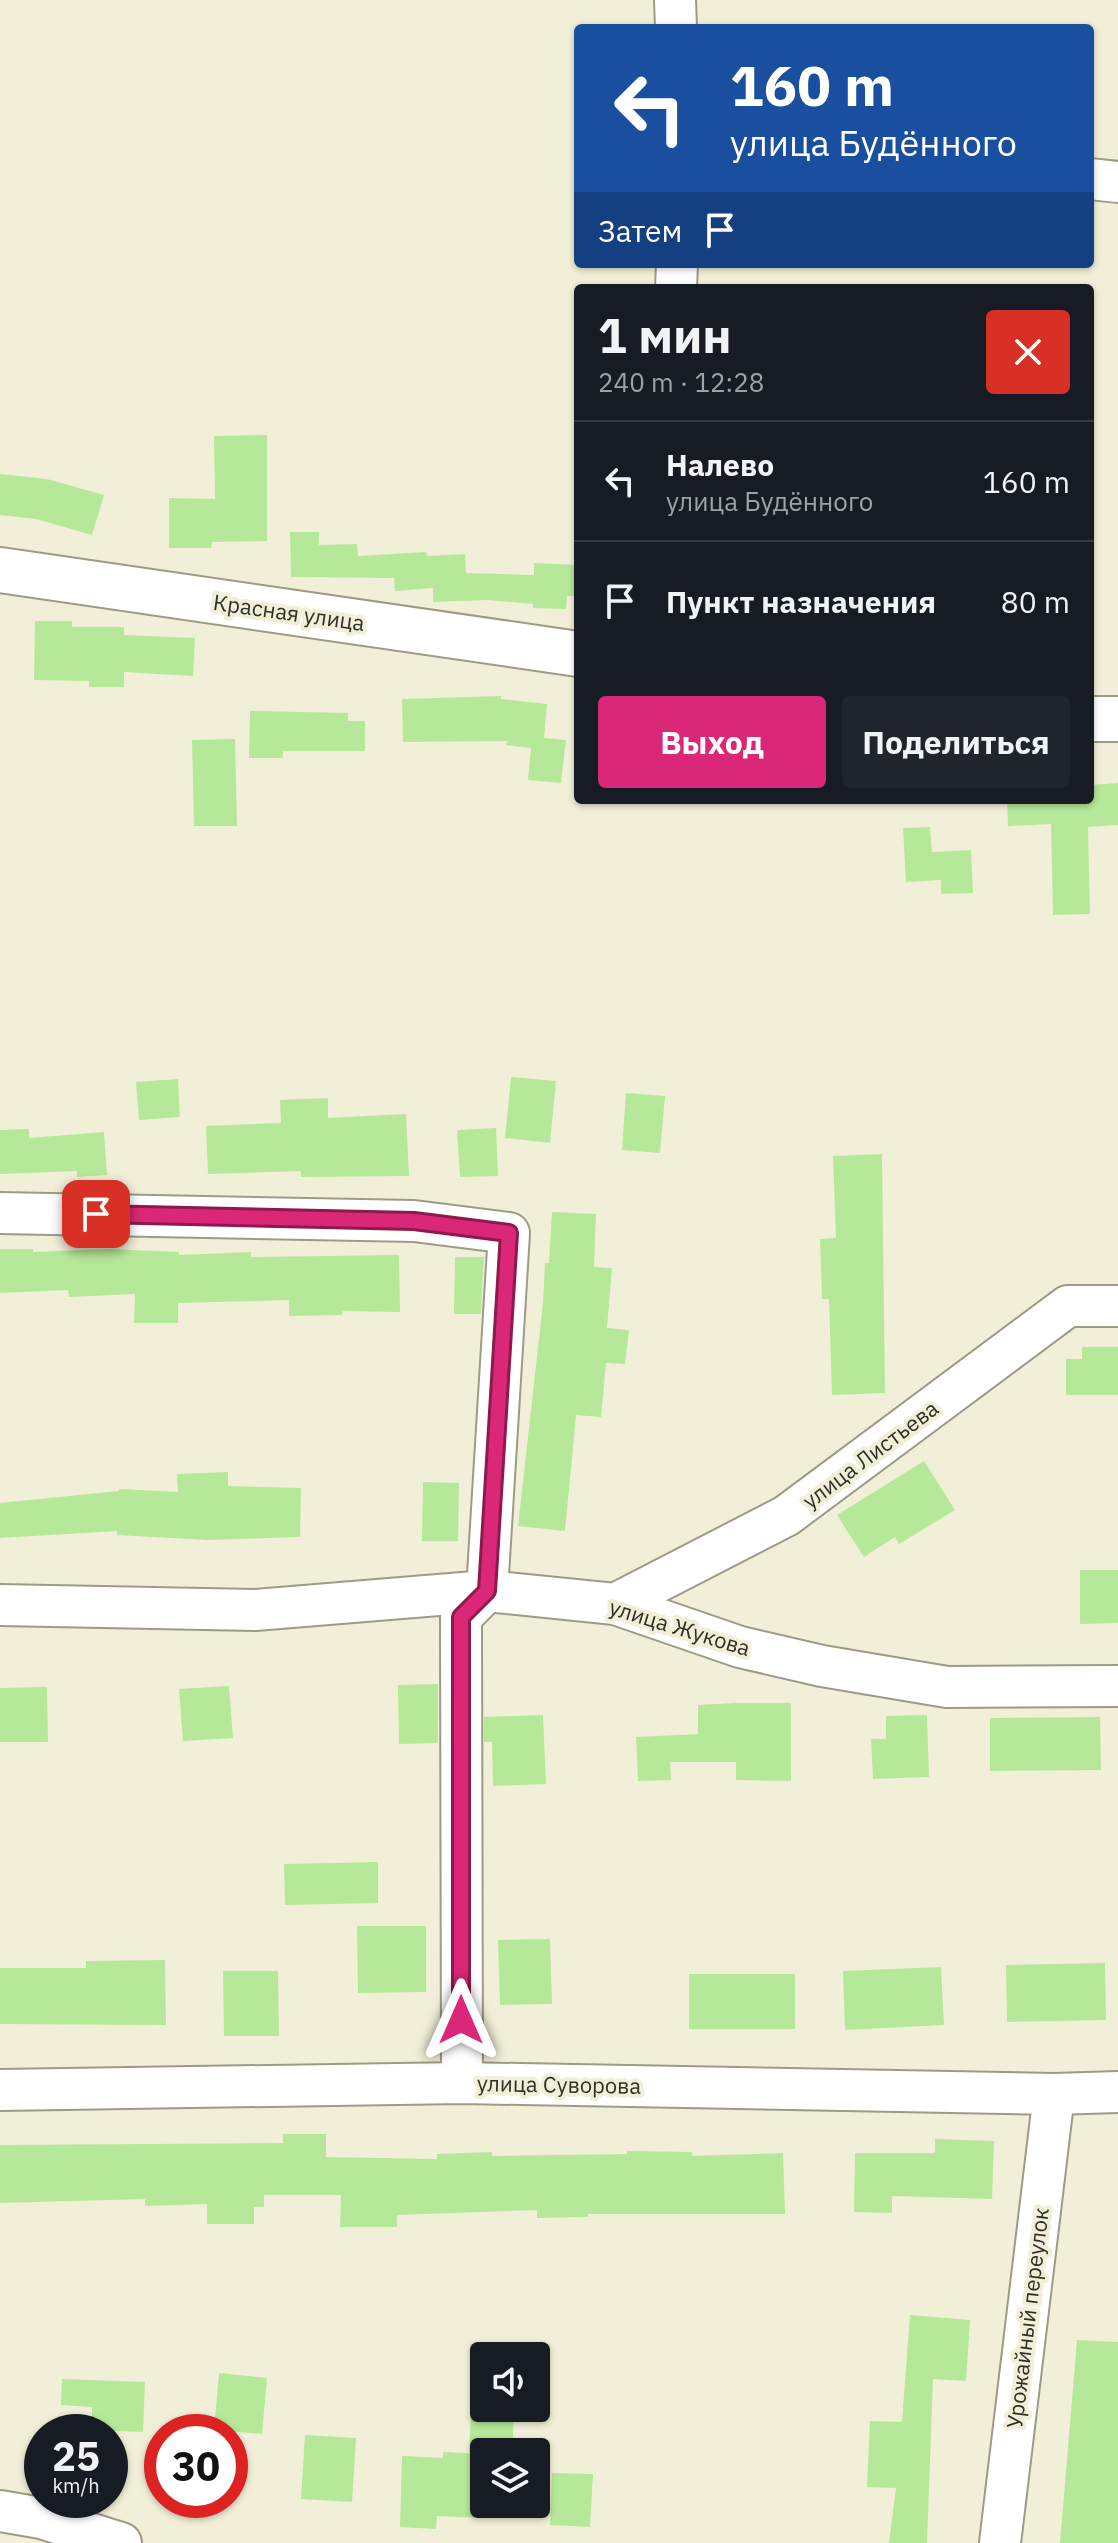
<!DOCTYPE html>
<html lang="ru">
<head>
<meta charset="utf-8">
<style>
  body { margin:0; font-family:"IBM Plex Sans",sans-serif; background:#20242c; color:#f1f3f6; height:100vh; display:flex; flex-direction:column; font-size:30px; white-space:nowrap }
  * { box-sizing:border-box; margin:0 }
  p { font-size:26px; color:#9ea1a6 }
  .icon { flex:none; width:44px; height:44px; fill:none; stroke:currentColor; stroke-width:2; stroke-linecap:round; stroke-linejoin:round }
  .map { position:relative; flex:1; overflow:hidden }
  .side { position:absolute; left:574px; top:284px; width:520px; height:520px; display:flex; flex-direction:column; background:#171b24; border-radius:8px; box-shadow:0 2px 6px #0004 }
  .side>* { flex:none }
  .guide { position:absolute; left:574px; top:24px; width:520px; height:244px; border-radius:8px; box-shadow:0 2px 6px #0004; background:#1a4fa0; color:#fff; overflow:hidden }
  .tools { position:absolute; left:470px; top:2342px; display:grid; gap:16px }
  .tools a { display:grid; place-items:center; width:80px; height:80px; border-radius:8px; background:#171b24; box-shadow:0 2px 6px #0004; font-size:40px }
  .speed { position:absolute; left:24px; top:2414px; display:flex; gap:16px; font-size:40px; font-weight:700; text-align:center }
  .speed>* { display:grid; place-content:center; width:104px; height:104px; border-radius:50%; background:#171b24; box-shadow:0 2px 6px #0004; line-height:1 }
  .speed small { font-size:20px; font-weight:400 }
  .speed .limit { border:12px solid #d22; background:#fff; color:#111 }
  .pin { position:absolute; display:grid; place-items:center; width:68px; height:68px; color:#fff; margin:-34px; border-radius:16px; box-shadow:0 4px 12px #0006 }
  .me { position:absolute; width:88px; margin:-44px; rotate:0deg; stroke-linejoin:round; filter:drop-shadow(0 0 6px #0008) }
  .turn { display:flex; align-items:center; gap:28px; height:168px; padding:0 24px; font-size:36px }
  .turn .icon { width:104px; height:104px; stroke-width:2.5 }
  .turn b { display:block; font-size:56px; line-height:68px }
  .then { display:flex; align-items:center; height:76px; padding:0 24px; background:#0003; gap:16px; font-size:30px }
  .round { display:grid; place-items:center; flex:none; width:84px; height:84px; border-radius:8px; background:#20242c }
  .head { display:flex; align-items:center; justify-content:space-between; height:136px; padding:0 24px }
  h1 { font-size:48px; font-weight:700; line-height:60px }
  .primary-button { display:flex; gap:16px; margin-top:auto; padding:16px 24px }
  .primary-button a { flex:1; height:92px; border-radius:8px; background:#db2777; color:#fff; font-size:32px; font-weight:700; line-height:92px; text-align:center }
  .primary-button a+a { background:#20242c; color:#f1f3f6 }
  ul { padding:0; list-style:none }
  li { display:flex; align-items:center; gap:24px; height:120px; padding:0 24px; border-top:2px solid #363941 }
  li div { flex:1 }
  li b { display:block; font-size:30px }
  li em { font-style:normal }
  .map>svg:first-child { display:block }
  .building { fill:#b6e899 }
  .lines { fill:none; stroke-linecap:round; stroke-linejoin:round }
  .minor-casing { stroke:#9d9b85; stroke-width:44 }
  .major-casing { stroke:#9d9b85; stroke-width:48 }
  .minor { stroke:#fff; stroke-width:40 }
  .major { stroke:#fff; stroke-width:44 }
  .route-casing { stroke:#8e194d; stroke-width:20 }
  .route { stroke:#db2777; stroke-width:14 }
  .labels { text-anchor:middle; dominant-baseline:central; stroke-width:8; stroke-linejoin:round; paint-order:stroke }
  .street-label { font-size:22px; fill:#313027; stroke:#f2efd8 }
</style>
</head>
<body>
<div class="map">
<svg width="1118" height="2543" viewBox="0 0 1118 2543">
  <rect width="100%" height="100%" fill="#f2efd8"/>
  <g class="building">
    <polygon points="267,435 267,541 212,542 211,548 169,548 169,498 215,499 214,436"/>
    <polygon points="0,474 47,479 104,495 92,535 36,519 0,515"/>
    <polygon points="290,532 319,532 319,545 357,544 358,556 426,552 427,556 465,554 466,573 534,575 534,563 578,565 578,596 567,596 566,609 533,608 533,604 487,600 433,602 433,588 395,591 394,578 291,577"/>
    <polygon points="35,621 72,621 72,627 124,627 124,635 195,638 193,676 124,672 124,687 89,687 89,681 34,680"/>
    <polygon points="501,696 501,699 547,704 544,738 566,740 561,783 528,780 531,748 506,745 507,741 403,742 402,699"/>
    <polygon points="250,711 348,713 348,721 365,721 365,751 283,751 283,758 249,758"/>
    <polygon points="235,739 237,826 194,826 192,740"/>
    <polygon points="1118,783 1118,825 1088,827 1090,914 1053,915 1051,824 1008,826 1007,800 1090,800 1090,785"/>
    <polygon points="930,827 932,852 971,850 973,893 941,894 941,880 906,882 903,828"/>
    <polygon points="511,1077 556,1081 550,1143 505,1138"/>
    <polygon points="178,1079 180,1117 139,1120 136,1082"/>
    <polygon points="626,1093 665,1096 660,1153 622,1150"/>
    <polygon points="328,1098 328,1118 406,1114 409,1176 301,1177 301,1171 208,1174 206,1126 281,1123 280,1100"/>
    <polygon points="496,1128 498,1176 460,1177 457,1130"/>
    <polygon points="29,1129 29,1138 104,1132 107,1175 77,1177 77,1171 0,1174 0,1130"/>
    <polygon points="882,1154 885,1393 832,1395 829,1299 822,1299 820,1239 836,1238 833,1156"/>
    <polygon points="552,1212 596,1214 594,1267 612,1268 607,1328 629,1330 625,1364 606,1363 601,1417 576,1415 565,1531 518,1526 543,1303 545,1263 549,1263"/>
    <polygon points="0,1249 33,1249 33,1252 108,1249 179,1252 179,1255 251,1252 251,1257 399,1255 400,1312 343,1311 342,1315 289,1316 289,1300 178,1303 178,1323 134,1323 135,1294 69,1297 68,1290 0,1293"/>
    <polygon points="455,1257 484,1257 481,1314 454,1314"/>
    <polygon points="1082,1347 1118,1347 1118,1395 1066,1395 1066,1359 1082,1359"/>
    <polygon points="924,1461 955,1510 899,1544 895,1537 864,1557 837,1515"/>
    <polygon points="228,1472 228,1486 301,1488 300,1537 207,1540 117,1535 117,1531 0,1538 0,1503 119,1491 119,1489 178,1492 177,1474"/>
    <polygon points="423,1482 459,1483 458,1541 422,1541"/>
    <polygon points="1080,1570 1118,1570 1118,1623 1080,1624"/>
    <polygon points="438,1684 438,1743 399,1744 398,1685"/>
    <polygon points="229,1686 233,1738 183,1741 179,1689"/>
    <polygon points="47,1687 48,1742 0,1742 0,1688"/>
    <polygon points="736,1703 791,1703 791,1781 736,1780 736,1762 670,1762 671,1780 638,1781 636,1737 698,1734 698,1705"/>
    <polygon points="543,1715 546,1784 493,1786 492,1742 484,1742 484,1717"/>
    <polygon points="927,1715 929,1777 873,1779 871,1739 886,1739 886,1716"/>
    <polygon points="1100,1717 1101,1770 990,1771 990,1718"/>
    <polygon points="378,1862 378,1903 285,1905 284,1864"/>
    <polygon points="357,1926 426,1926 426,1992 358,1993"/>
    <polygon points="550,1939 552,2004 500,2005 498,1940"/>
    <polygon points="165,1960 166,2025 0,2024 0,1968 86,1968 86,1961"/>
    <polygon points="1105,1963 1106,2020 1007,2022 1006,1965"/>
    <polygon points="941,1967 944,2025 845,2030 843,1971"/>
    <polygon points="223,1971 278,1971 279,2036 224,2036"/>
    <rect x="689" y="1974" width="106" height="55"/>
    <polygon points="283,2134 326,2134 326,2157 437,2159 437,2154 492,2152 492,2156 627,2154 627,2151 692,2152 692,2156 783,2153 785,2214 588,2214 588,2217 537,2218 537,2210 397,2215 397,2227 340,2227 341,2195 264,2195 264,2207 254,2207 254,2224 207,2224 207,2204 145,2206 145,2199 0,2203 0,2145 283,2143"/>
    <polygon points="935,2139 994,2141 992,2199 892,2196 892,2213 854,2212 855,2153 935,2153"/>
    <polygon points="910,2315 970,2320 966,2381 933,2379 927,2543 889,2543 896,2488 867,2487 870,2421 902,2422"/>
    <polygon points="1077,2340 1118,2342 1118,2543 1060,2543"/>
    <polygon points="219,2373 267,2378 262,2434 214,2430"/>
    <polygon points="62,2379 145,2382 143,2432 92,2430 92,2407 61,2405"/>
    <polygon points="471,2413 514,2415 512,2452 469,2452"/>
    <polygon points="305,2435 356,2438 352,2502 301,2499"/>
    <polygon points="443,2452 484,2454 484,2518 437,2516 436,2529 400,2527 402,2456 443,2458"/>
    <polygon points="552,2473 593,2474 590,2527 550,2525"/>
  </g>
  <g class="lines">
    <g class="minor-casing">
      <g id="minor">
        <polyline points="675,0 676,28"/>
        <polyline points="1090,179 1118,182"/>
        <polyline points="676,288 677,264"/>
        <polyline points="0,1213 414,1221 509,1233 487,1591 461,1617 462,2083"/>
        <polyline points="615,1604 786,1516 1068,1306 1118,1306"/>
        <polyline points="0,1605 255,1610 487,1591 615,1604 740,1647 822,1666 947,1687 1118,1686"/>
        <polyline points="0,2090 462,2083 1054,2094 1118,2092"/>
        <polyline points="0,2511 41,2518 121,2543"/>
        <polyline points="1000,2543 1054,2094"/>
      </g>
    </g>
    <g class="major-casing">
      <g id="major">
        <polyline points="0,570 578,654"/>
        <polyline points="1090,719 1118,719"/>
      </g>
    </g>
    <use href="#minor" class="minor"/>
    <use href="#major" class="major"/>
  </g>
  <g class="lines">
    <g class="route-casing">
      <polyline id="route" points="96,1214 414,1221 509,1233 487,1591 461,1617 461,2020"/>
    </g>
    <use href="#route" class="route"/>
  </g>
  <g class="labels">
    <g class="street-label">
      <text transform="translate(289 612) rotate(8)">Красная улица</text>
      <text transform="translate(870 1454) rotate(-37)">улица Листьева</text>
      <text transform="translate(680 1627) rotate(17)">улица Жукова</text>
      <text transform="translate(559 2084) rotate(1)">улица Суворова</text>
      <text transform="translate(1027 2318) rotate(-83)">Урожайный переулок</text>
    </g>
  </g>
</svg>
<div class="tools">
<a><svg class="icon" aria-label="sound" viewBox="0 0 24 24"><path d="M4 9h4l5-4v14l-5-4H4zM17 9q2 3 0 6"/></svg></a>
<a><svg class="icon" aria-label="layers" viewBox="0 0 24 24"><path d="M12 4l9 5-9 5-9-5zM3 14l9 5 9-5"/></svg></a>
</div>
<div class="speed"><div>25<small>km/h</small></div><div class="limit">30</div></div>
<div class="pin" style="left:96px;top:1214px;background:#d93025"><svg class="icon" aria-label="arrive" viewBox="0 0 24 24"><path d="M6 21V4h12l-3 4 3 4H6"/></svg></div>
<svg class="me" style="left:461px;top:2020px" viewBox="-20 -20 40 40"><path d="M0-17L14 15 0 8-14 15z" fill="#db2777" stroke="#fff" stroke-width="4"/></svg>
<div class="guide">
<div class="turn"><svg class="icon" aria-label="left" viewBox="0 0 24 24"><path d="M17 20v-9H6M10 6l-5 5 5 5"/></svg><div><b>160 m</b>улица Будённого</div></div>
<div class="then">Затем<svg class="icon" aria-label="arrive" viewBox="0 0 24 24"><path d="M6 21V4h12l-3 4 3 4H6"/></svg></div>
</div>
<section class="side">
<div class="head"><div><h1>1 мин</h1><p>240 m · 12:28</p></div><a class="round" style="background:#d93025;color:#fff"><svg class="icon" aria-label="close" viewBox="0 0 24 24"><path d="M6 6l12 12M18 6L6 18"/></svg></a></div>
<ul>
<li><svg class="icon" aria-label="left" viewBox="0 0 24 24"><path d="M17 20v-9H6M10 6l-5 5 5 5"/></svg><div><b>Налево</b><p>улица Будённого</p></div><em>160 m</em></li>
<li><svg class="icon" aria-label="arrive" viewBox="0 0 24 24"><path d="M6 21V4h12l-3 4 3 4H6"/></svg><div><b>Пункт назначения</b></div><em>80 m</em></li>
</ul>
<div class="primary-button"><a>Выход</a><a>Поделиться</a></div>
</section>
</div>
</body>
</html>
